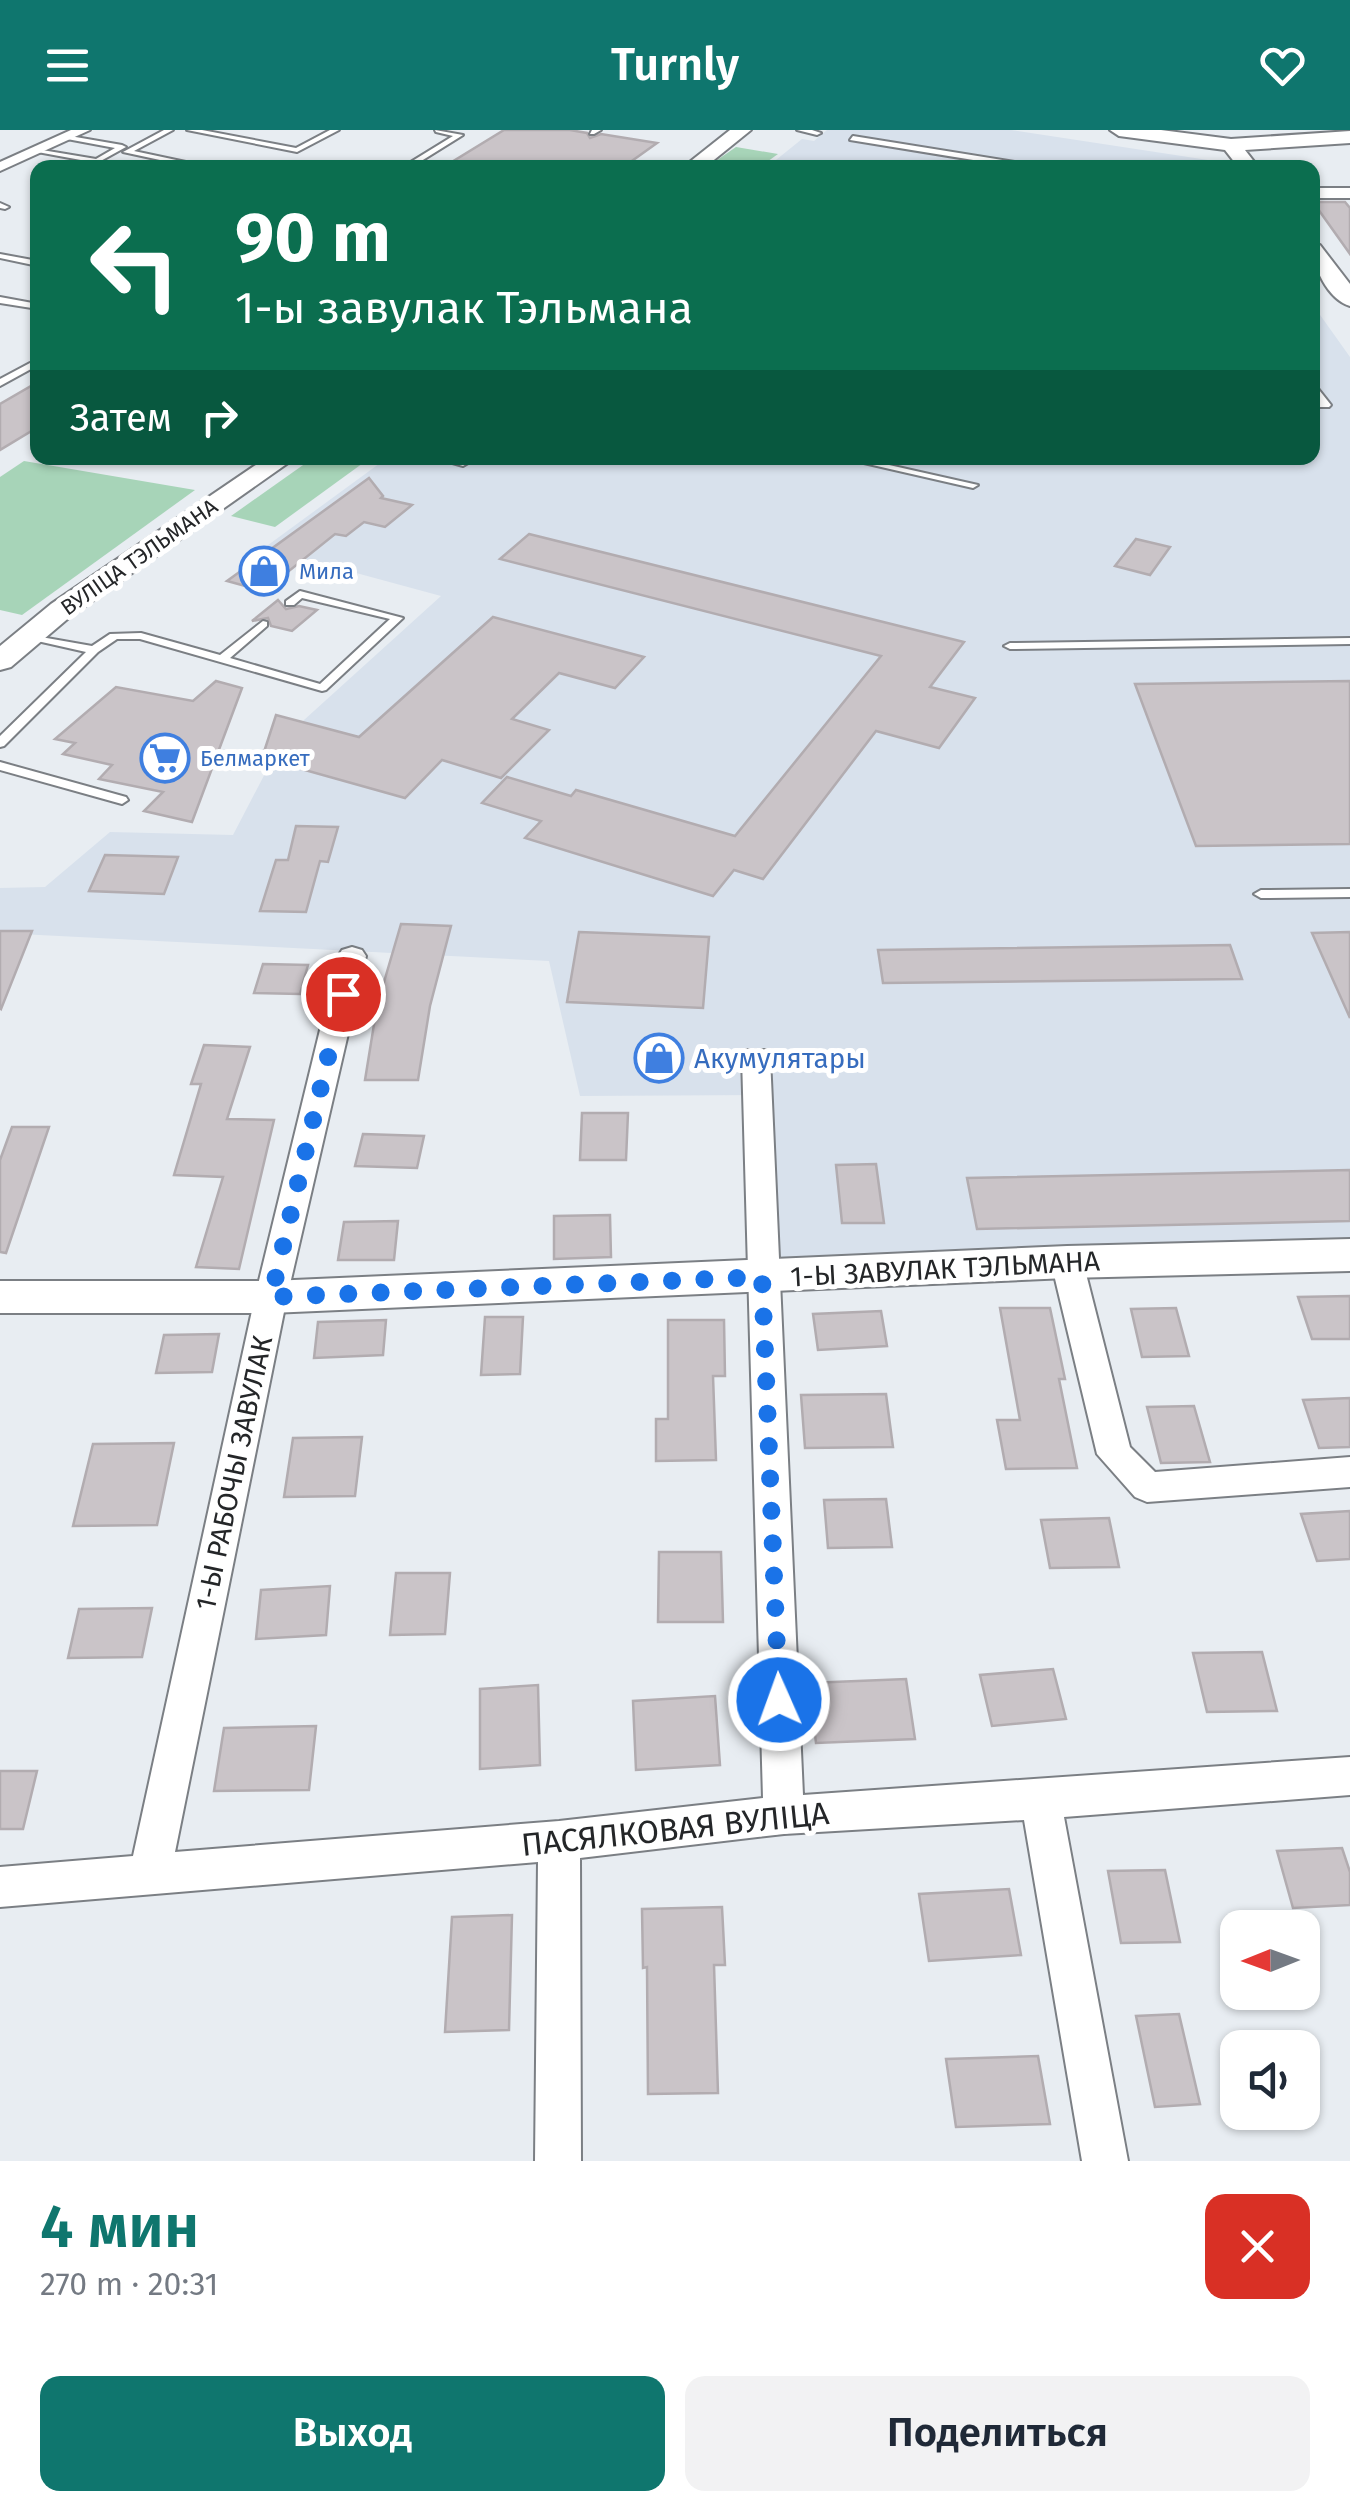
<!DOCTYPE html>
<html lang="ru">
<head>
<meta charset="utf-8">
<style>
  body { margin:0; font-family:"Fira Sans",sans-serif; background:#f2f2f3; color:#1f2937; height:100vh; display:flex; flex-direction:column; font-size:38px; white-space:nowrap }
  * { box-sizing:border-box; margin:0 }
  p { font-size:32px; color:#747a83 }
  .icon { flex:none; width:55px; height:55px; fill:none; stroke:currentColor; stroke-width:2; stroke-linecap:round; stroke-linejoin:round }
  .map { position:relative; height:2031px; overflow:hidden }
  .panel { display:flex; flex-direction:column; background:#fff; flex:1 }
  .panel>* { flex:none }
  .banner { position:absolute; left:30px; top:30px; width:1290px; height:305px; border-radius:20px; box-shadow:0 2px 8px #0004; background:#0b6e4f; color:#fff; overflow:hidden }
  .needle { width:65px; rotate:269deg }
  .buttons { position:absolute; left:1220px; top:1780px; display:grid; gap:20px }
  .buttons a { display:grid; place-items:center; width:100px; height:100px; border-radius:20px; background:#fff; box-shadow:0 2px 8px #0004; font-size:50px }
  .pin { position:absolute; display:grid; place-items:center; width:85px; height:85px; color:#fff; margin:-42px; border:5px solid #fff; border-radius:50%; box-shadow:0 2px 10px #0007 }
  .me { position:absolute; width:110px; margin:-55px; rotate:358deg; stroke-linejoin:round; filter:drop-shadow(0 0 8px #0008) }
  .turn { display:flex; align-items:center; gap:35px; height:210px; padding:0 40px; font-size:45px }
  .turn .icon { width:130px; height:130px; stroke-width:2.5 }
  .turn b { display:block; font-size:70px; line-height:85px }
  .then { display:flex; align-items:center; height:95px; padding:0 40px; background:#0003; gap:20px; font-size:38px }
  .round { display:grid; place-items:center; flex:none; width:105px; height:105px; border-radius:20px; background:#f2f2f3 }
  .headline { display:flex; align-items:center; justify-content:space-between; height:170px; padding:0 40px }
  h1 { font-size:60px; font-weight:600; line-height:75px; color:#0f766e }
  .action { display:flex; gap:20px; margin-top:auto; padding:20px 40px }
  .action a { flex:1; height:115px; border-radius:20px; background:#0f766e; color:#fff; font-size:40px; font-weight:600; line-height:115px; text-align:center }
  .action a+a { background:#f2f2f3; color:#1f2937 }
  header { display:flex; justify-content:space-between; align-items:center; height:130px; padding:0 40px; background:#0f766e; color:#fff; font-size:45px; font-weight:600 }
  .map>svg:first-child { display:block }
  .built { fill:#d8e1ec }
  .green { fill:#a7d4b8 }
  .building { fill:#cac4c8; stroke:#b2acb0; stroke-width:2.5 }
  .lines { fill:none; stroke-linecap:round; stroke-linejoin:round }
  .lane-casing { stroke:#7b7f84; stroke-width:4 }
  .street-casing { stroke:#7b7f84; stroke-width:4 }
  .secondary-casing { stroke:#7b7f84; stroke-width:4 }
  .lane { fill:#fff; fill-rule:evenodd }
  .street { fill:#fff; fill-rule:evenodd }
  .secondary { fill:#fff; fill-rule:evenodd }
  .route { stroke:#1a73e8; stroke-width:18; stroke-dasharray:0 32.4 }
  .labels { text-anchor:middle; dominant-baseline:central; stroke-width:10; stroke-linejoin:round; paint-order:stroke }
  .far-street-label { font-size:22px; fill:#242628; stroke:#fff }
  .far-shop-label { font-size:22px; fill:#366cbe; stroke:#fff; text-anchor:start }
  .shop-label { font-size:28px; fill:#366cbe; stroke:#fff; text-anchor:start }
  .street-label { font-size:28px; fill:#242628; stroke:#fff }
  .near-street-label { font-size:32px; fill:#242628; stroke:#fff }
</style>
</head>
<body>
<header><svg class="icon" aria-label="menu" viewBox="0 0 24 24"><path d="M4 6h16M4 12h16M4 18h16"/></svg>Turnly<svg class="icon" aria-label="heart" viewBox="0 0 24 24"><path d="M12 20l-8-8c-3-5 5-10 8-4 3-6 11-1 8 4z"/></svg></header>
<div class="map">
<svg width="1350" height="2031" viewBox="0 0 1350 2031">
  <rect width="100%" height="100%" fill="#e8edf2"/>
  <g class="built">
    <polygon points="827,0 1011,0 1208,30 1214,37 766,38 802,9 814,11"/>
    <polygon points="1313,175 1350,227 1350,1114 779,1128 773,965 580,966 549,831 0,803 0,758 45,757 110,702 233,705 283,609 441,466 264,418 387,328 1312,328"/>
  </g>
  <g class="green">
    <polygon points="736,17 778,24 760,37 707,37"/>
    <polygon points="313,328 370,328 275,397 231,386"/>
    <polygon points="24,331 195,360 22,485 0,480 0,347"/>
  </g>
  <g class="building">
    <polygon points="504,0 570,0 587,3 590,8 601,4 657,13 622,38 442,38"/>
    <polygon points="1313,72 1345,72 1350,78 1350,124"/>
    <polygon points="38,252 38,297 0,320 0,274"/>
    <polygon points="369,348 383,366 381,368 412,375 385,397 364,392 346,406 335,404 264,461 227,451"/>
    <polygon points="529,404 964,512 930,557 975,568 939,618 876,601 763,749 734,740 713,766 525,708 541,691 482,673 507,647 571,666 576,660 735,706 881,526 500,429"/>
    <polygon points="1136,409 1170,417 1150,445 1115,436"/>
    <polygon points="278,470 286,479 299,476 317,480 292,501 271,496 268,488 252,491"/>
    <polygon points="493,487 644,527 615,558 559,543 512,589 549,600 501,648 442,630 405,668 262,628 276,585 359,607"/>
    <polygon points="216,551 242,558 192,692 144,681 163,662 99,649 112,635 63,624 75,613 55,609 116,557 193,571"/>
    <polygon points="1350,551 1350,714 1196,716 1135,554"/>
    <polygon points="296,696 338,697 328,732 320,731 306,782 260,781 276,730 288,730"/>
    <polygon points="105,725 178,727 164,764 89,761"/>
    <polygon points="401,794 451,796 430,876 418,950 365,950 377,876"/>
    <polygon points="0,801 32,801 1,879 0,878"/>
    <polygon points="579,802 709,807 703,878 567,872"/>
    <polygon points="1350,802 1350,888 1312,803"/>
    <polygon points="1230,815 1242,849 883,853 878,820"/>
    <polygon points="263,834 308,835 300,864 254,863"/>
    <polygon points="204,915 250,917 227,989 274,990 239,1139 196,1137 223,1047 174,1045 201,954 191,954"/>
    <polygon points="582,983 628,983 626,1030 580,1030"/>
    <polygon points="12,997 49,997 6,1123 0,1122 0,1030"/>
    <polygon points="363,1004 424,1006 417,1038 355,1036"/>
    <polygon points="876,1034 884,1093 842,1093 836,1035"/>
    <polygon points="1350,1040 1350,1091 977,1099 967,1048"/>
    <polygon points="610,1085 611,1127 554,1129 554,1086"/>
    <polygon points="398,1091 394,1130 338,1130 344,1092"/>
    <polygon points="1350,1166 1350,1209 1312,1209 1298,1167"/>
    <polygon points="1000,1178 1050,1178 1065,1249 1059,1249 1077,1338 1006,1339 997,1290 1020,1290"/>
    <polygon points="1176,1178 1189,1226 1142,1227 1131,1179"/>
    <polygon points="881,1181 887,1216 818,1220 813,1184"/>
    <polygon points="485,1187 523,1187 520,1244 481,1245"/>
    <polygon points="386,1190 383,1225 314,1228 318,1192"/>
    <polygon points="668,1190 724,1190 725,1246 713,1246 716,1330 656,1331 656,1289 668,1289"/>
    <polygon points="219,1204 212,1242 156,1243 164,1205"/>
    <polygon points="886,1264 893,1317 805,1318 801,1265"/>
    <polygon points="1350,1268 1350,1317 1319,1318 1303,1270"/>
    <polygon points="1194,1276 1210,1332 1161,1333 1147,1277"/>
    <polygon points="362,1307 355,1366 284,1367 293,1308"/>
    <polygon points="174,1313 157,1395 73,1396 93,1314"/>
    <polygon points="886,1369 892,1417 828,1418 824,1370"/>
    <polygon points="1350,1381 1350,1429 1317,1431 1301,1384"/>
    <polygon points="1109,1388 1119,1437 1050,1438 1041,1390"/>
    <polygon points="659,1422 721,1422 723,1492 658,1492"/>
    <polygon points="396,1443 450,1443 445,1504 390,1505"/>
    <polygon points="330,1456 326,1505 256,1509 261,1460"/>
    <polygon points="152,1478 142,1527 68,1528 79,1479"/>
    <polygon points="1262,1522 1277,1581 1207,1582 1193,1523"/>
    <polygon points="1053,1539 1066,1589 992,1596 980,1545"/>
    <polygon points="906,1549 915,1609 816,1613 809,1553"/>
    <polygon points="538,1555 540,1635 480,1639 480,1559"/>
    <polygon points="715,1566 720,1635 636,1640 633,1571"/>
    <polygon points="316,1596 309,1660 214,1661 224,1598"/>
    <polygon points="0,1641 37,1641 23,1699 0,1699"/>
    <polygon points="1342,1718 1350,1742 1350,1775 1293,1778 1277,1721"/>
    <polygon points="1165,1740 1180,1812 1121,1813 1108,1741"/>
    <polygon points="1009,1759 1021,1825 929,1831 919,1764"/>
    <polygon points="722,1777 725,1835 714,1835 718,1963 648,1964 647,1837 643,1838 642,1779"/>
    <polygon points="512,1785 509,1900 445,1902 452,1787"/>
    <polygon points="1179,1884 1200,1974 1155,1977 1136,1886"/>
    <polygon points="1038,1926 1050,1994 956,1997 946,1929"/>
  </g>
  <g class="lines">
    <g class="lane-casing">
      <g id="lane">
        <polygon points="164,0 173,0 134,21 214,38 197,38 123,22"/>
        <polygon points="187,0 202,0 296,18 330,0 339,0 297,22"/>
        <polygon points="435,0 463,5 410,38 401,38 453,6 436,2"/>
        <polygon points="592,0 601,0 594,4 590,4"/>
        <polygon points="797,0 812,0 821,3 817,5"/>
        <polygon points="64,5 122,15 126,17 97,33 32,21 36,19 96,29 115,18 67,9"/>
        <polygon points="853,6 1039,36 1042,38 1022,38 850,10"/>
        <polygon points="0,73 9,77 5,79 0,78"/>
        <polygon points="37,80 38,84 34,84 33,82"/>
        <polygon points="0,124 38,131 38,136 0,128"/>
        <polygon points="0,167 38,174 38,179 0,173"/>
        <polygon points="30,233 38,235 38,241 31,239 0,256 0,249"/>
        <polygon points="1312,251 1331,275 1329,277 1312,277 1312,271 1319,272 1312,262"/>
        <polygon points="435,328 451,328 468,333 463,336"/>
        <polygon points="842,328 858,328 978,355 973,358"/>
        <polygon points="300,461 403,488 326,560 322,561 140,509 117,509 98,522 4,616 0,617 0,606 86,522 24,508 24,504 92,516 110,504 141,503 220,525 263,491 267,492 267,496 230,528 320,554 390,489 302,468 294,475 286,475 286,471"/>
        <polygon points="1350,508 1350,514 1010,519 1004,516 1010,513"/>
        <polygon points="0,632 126,667 128,670 122,674 0,640"/>
        <polygon points="1350,759 1350,767 1261,768 1254,764 1261,760"/>
      </g>
    </g>
    <g class="street-casing">
      <g id="street">
        <polygon points="71,0 90,0 0,41 0,32"/>
        <rect x="1312" y="58" width="38" height="10"/>
        <polygon points="352,817 362,820 366,826 287,1167 175,1722 559,1691 763,1668 742,927 746,920 766,920 770,927 803,1665 1350,1627 1350,1665 1064,1687 1128,2031 1082,2031 1024,1690 784,1704 580,1728 581,2031 535,2031 538,1732 0,1777 0,1737 133,1726 255,1167 338,826 342,820"/>
        <polygon points="1067,1120 1078,1124 1083,1132 1130,1317 1155,1342 1350,1327 1350,1357 1147,1372 1135,1367 1097,1324 1051,1132 1056,1124"/>
      </g>
    </g>
    <g class="secondary-casing">
      <g id="secondary">
        <polygon points="730,0 751,0 704,38 682,38"/>
        <polygon points="1110,0 1161,0 1231,9 1350,1 1350,13 1245,20 1259,38 1239,38 1225,20 1119,6"/>
        <path d="M1312,114L1320,115L1350,154V176C1327,169 1312,135 1312,114Z"/>
        <polygon points="266,328 295,328 71,486 11,537 0,540 0,516 51,474"/>
        <polygon points="1350,1109 1350,1141 1067,1148 271,1183 0,1183 0,1151 271,1151 1067,1116"/>
      </g>
    </g>
    <use href="#lane" class="lane"/>
    <use href="#street" class="street"/>
    <use href="#secondary" class="secondary"/>
  </g>
  <g class="lines">
    <polyline class="route" points="343,864 271,1167 762,1147 779,1570"/>
  </g>
  <defs>
    <g id="shop-ring" transform="scale(2.5)"><circle r="9.5" fill="#fff" stroke="#3f7fe0" stroke-width="1.5"/><path d="M-5-2.5h2.3a2.7 3.5 0 0 1 5.4 0H5L5.5 6h-11ZM-1.5-2.5h3a1.5 2.3 0 0 0-3 0Z" fill="#3f7fe0"/></g>
    <g id="supermarket-ring" transform="scale(2.5)"><circle r="9.5" fill="#fff" stroke="#3f7fe0" stroke-width="1.5"/><path d="M-6-5.5h2.5l.6 2H6L4.5 2H-2.5L-4.4-4H-6ZM-1.5 3.2a1.3 1.3 0 1 0 .1 0ZM3 3.2a1.3 1.3 0 1 0 .1 0Z" fill="#3f7fe0"/></g>
  </defs>
  <g fill-rule="evenodd">
    <use href="#shop-ring" x="264" y="441"/>
    <use href="#supermarket-ring" x="165" y="628"/>
    <use href="#shop-ring" x="659" y="928"/>
  </g>
  <g class="labels">
    <g class="far-street-label">
      <text transform="translate(139 427) rotate(-35)">ВУЛІЦА ТЭЛЬМАНА</text>
    </g>
    <g class="far-shop-label">
      <text x="299" y="441">Мила</text>
      <text x="200" y="628">Белмаркет</text>
    </g>
    <g class="shop-label">
      <text x="694" y="928">Акумулятары</text>
    </g>
    <g class="street-label">
      <text transform="translate(945 1139) rotate(-3)">1-Ы ЗАВУЛАК ТЭЛЬМАНА</text>
      <text transform="translate(234 1343) rotate(-78)">1-Ы РАБОЧЫ ЗАВУЛАК</text>
    </g>
    <g class="near-street-label">
      <text transform="translate(675 1699) rotate(-6)">ПАСЯЛКОВАЯ ВУЛІЦА</text>
    </g>
  </g>
</svg>
<div class="buttons">
<a><svg class="needle" viewBox="-14 -14 28 28"><path d="M0-13l5 13h-10z" fill="#e53935"/><path d="M0 13l5-13h-10z" fill="#747a83"/></svg></a>
<a><svg class="icon" aria-label="sound" viewBox="0 0 24 24"><path d="M4 9h4l5-4v14l-5-4H4zM17 9q2 3 0 6"/></svg></a>
</div>
<div class="pin" style="left:343px;top:864px;background:#d93025"><svg class="icon" aria-label="arrive" viewBox="0 0 24 24"><path d="M6 21V4h12l-3 4 3 4H6"/></svg></div>
<svg class="me" style="left:779px;top:1570px" viewBox="-20 -20 40 40"><circle r="17" fill="#1a73e8" stroke="#fff" stroke-width="3"/><path d="M0-11L8 9 0 5-8 9z" fill="#fff"/></svg>
<div class="banner">
<div class="turn"><svg class="icon" aria-label="left" viewBox="0 0 24 24"><path d="M17 20v-9H6M10 6l-5 5 5 5"/></svg><div><b>90 m</b>1-ы завулак Тэльмана</div></div>
<div class="then">Затем<svg class="icon" aria-label="right" viewBox="0 0 24 24"><path d="M7 20v-9h11M14 6l5 5-5 5"/></svg></div>
</div>
</div>
<section class="panel">
<div class="headline"><div><h1>4 мин</h1><p>270 m · 20:31</p></div><a class="round" style="background:#d93025;color:#fff"><svg class="icon" aria-label="close" viewBox="0 0 24 24"><path d="M6 6l12 12M18 6L6 18"/></svg></a></div>
<div class="action"><a>Выход</a><a>Поделиться</a></div>
</section>
</body>
</html>
